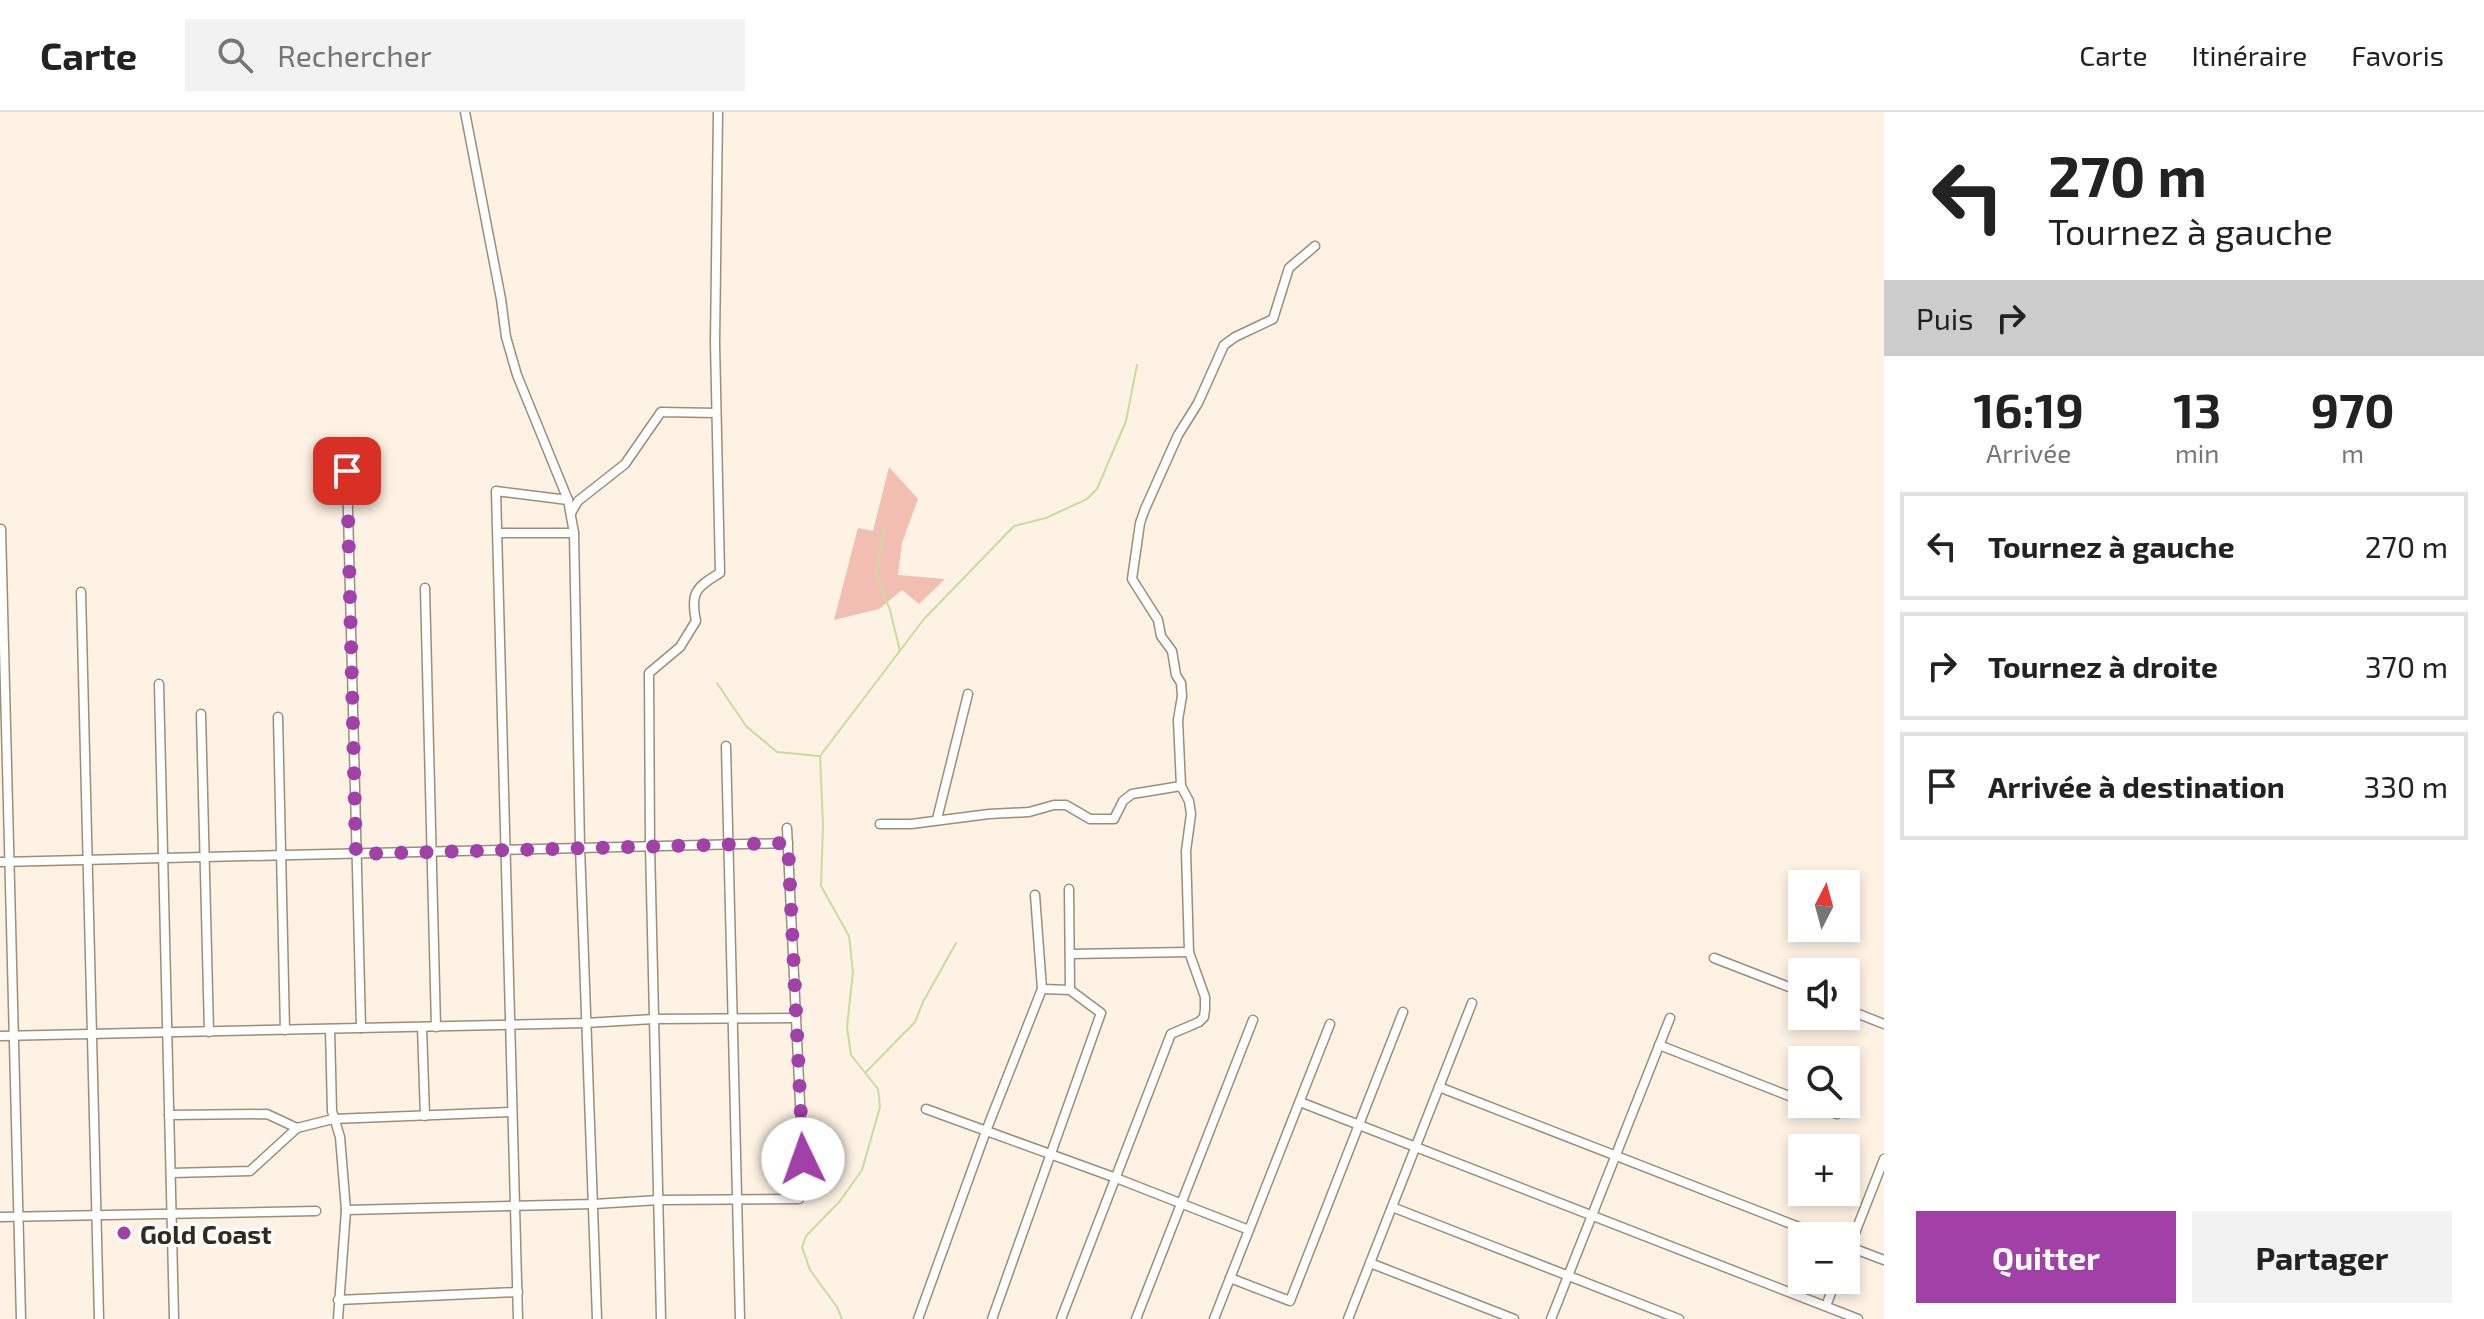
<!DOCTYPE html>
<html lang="fr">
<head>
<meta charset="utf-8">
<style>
  body { margin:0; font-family:"Exo 2",sans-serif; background:#f2f2f2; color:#222; height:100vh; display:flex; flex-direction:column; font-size:30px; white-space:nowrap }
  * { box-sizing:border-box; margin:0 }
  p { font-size:26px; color:#767676 }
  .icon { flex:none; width:44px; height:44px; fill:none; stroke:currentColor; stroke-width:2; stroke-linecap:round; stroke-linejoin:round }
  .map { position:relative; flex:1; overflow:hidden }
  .drawer { display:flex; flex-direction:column; background:#fff; width:600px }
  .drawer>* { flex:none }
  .top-card { background:#fff; color:#222; overflow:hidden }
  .needle { width:52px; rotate:6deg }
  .controls { position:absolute; left:1788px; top:758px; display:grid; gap:16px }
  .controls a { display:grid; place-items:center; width:72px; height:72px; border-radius:0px; background:#fff; box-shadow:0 4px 12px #0003; font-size:40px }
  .pin { position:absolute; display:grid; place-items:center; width:68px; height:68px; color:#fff; margin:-34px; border-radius:16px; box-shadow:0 4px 12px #0006 }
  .me { position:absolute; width:88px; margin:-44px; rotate:357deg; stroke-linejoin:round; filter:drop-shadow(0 0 6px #0008) }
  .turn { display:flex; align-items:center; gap:28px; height:168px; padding:0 32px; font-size:36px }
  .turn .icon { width:104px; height:104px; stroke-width:2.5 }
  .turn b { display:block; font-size:56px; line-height:68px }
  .then { display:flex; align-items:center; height:76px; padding:0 32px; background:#0003; gap:16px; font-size:30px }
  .eta { display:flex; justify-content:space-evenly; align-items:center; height:136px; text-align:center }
  .eta b { font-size:48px; font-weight:700; line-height:56px }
  .button { display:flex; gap:16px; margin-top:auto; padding:16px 32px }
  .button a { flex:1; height:92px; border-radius:0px; background:#a140a7; color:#fff; font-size:32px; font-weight:700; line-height:92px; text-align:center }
  .button a+a { background:#f2f2f2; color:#222 }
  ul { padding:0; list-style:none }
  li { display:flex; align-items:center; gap:24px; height:108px; margin:0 16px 12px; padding:0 16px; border:4px solid #e0e0e0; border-radius:0px }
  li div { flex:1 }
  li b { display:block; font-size:30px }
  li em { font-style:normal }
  header { display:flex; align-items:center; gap:48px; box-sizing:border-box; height:112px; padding:0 40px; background:#fff; border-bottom:2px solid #e0e0e0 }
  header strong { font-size:38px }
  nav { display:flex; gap:44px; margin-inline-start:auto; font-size:28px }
  .search { width:560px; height:72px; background:#f2f2f2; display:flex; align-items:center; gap:20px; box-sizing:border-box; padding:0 28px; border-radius:0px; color:#767676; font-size:30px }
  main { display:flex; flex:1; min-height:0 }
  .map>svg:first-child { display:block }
  .green { fill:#f3beb2 }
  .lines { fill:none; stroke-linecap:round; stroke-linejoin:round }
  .stream { stroke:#cadc9c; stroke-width:2 }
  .minor-casing { stroke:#9d8d76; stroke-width:11 }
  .minor { stroke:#fff; stroke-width:8 }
  .route { stroke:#a140a7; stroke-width:14; stroke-dasharray:0 25.2 }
  .poi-dot { fill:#a140a7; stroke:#fff; stroke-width:3 }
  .labels { text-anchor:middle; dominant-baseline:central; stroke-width:6; stroke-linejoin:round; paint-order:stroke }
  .poi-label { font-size:26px; font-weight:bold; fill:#302a20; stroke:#fff; text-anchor:start }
</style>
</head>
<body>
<header>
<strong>Carte</strong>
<div class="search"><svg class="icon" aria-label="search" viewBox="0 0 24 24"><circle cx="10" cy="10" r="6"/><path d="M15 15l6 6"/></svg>Rechercher</div>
<nav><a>Carte</a><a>Itinéraire</a><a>Favoris</a></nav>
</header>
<main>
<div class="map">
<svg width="1884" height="1207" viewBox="0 0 1884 1207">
  <rect width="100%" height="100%" fill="#fdf2e3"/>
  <polygon class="green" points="889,355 918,387 902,431 898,463 945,467 919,492 902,478 879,497 834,508 858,416 873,419"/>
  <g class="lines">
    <g class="stream">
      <polyline points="883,417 877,464 890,498 900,539"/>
      <polyline points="717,571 746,614 777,640 819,644"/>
      <polyline points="866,960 915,910 923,890 956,831"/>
      <polyline points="842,1207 837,1195 810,1158 802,1135 806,1124 840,1089 862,1058 880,995 878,977 851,943 847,915 853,860 849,824 821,774 823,713 820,644 924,507 1014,414 1046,406 1087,387 1097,377 1126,309 1137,253"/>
    </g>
    <g class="minor-casing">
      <g id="minor">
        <polyline points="465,0 501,187 506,225 517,263 568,388 574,421 580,735 597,1207"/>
        <polyline points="347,359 361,916"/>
        <polyline points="571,401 578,389 625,352 661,300 716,301"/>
        <polyline points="1,417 21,1207"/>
        <polyline points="498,421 574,421"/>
        <polyline points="425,476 436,915"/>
        <polyline points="81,480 99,1207"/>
        <polyline points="159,572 174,1207"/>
        <polyline points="201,602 209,920"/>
        <polyline points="278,605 285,918"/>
        <polyline points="726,634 740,1207"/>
        <polyline points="937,707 968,582"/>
        <polyline points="880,712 911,712 989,702 1029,700 1054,693 1066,693 1090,707 1114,707 1123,689 1132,682 1181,674"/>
        <polyline points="787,716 804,1075"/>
        <polyline points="0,750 788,731"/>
        <polyline points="1069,777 1070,878"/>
        <polyline points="1070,842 1189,840"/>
        <polyline points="1714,846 1802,880"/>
        <polyline points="1846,897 1884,912"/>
        <polyline points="422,915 425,1004"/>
        <polyline points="330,917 332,999 340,1025 346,1098 338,1207"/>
        <polyline points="0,924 585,911 654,907 796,906"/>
        <polyline points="1659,933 1802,989"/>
        <polyline points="1439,975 1822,1124"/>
        <polyline points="1300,990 1858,1207"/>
        <polyline points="1810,992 1837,1002"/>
        <polyline points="926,997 1116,1066 1249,1118"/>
        <polyline points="169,1003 267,1002 297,1016"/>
        <polyline points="171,1061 250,1059 297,1016 333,1007 512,1000"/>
        <polyline points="1392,1095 1679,1207"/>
        <polyline points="346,1098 594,1092 659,1088 799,1087"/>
        <polyline points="0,1105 316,1099"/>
        <polyline points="1847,1134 1884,1148"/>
        <polyline points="1846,1144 1884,1047"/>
        <polyline points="1370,1151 1514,1207"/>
        <polyline points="1230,1166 1290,1189 1403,900"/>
        <polyline points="338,1188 518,1180"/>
        <polyline points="1826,1194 1836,1168"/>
        <polyline points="518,1207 496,379 568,388"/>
        <path d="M661,1207L650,733L649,561L680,535L696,509C690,481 696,475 720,461L715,231L718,0"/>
        <polyline points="918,1207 986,1019 1042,877 1035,783"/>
        <polyline points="992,1207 1101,901 1070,878 1042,877"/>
        <polyline points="1061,1207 1171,922 1199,910 1204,905 1205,897 1205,885 1189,840 1186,739 1191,702 1189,689 1181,674 1178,608 1182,584 1181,571 1176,563 1172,539 1161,524 1158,508 1132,467 1140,411 1145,397 1178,323 1198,291 1224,233 1235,225 1273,207 1289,156 1315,134"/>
        <polyline points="1136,1207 1253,908"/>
        <polyline points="1214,1207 1330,912"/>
        <polyline points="1348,1207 1472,891"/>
        <polyline points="1551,1207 1670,906"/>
      </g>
    </g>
    <use href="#minor" class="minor"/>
  </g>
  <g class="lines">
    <polyline class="route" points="347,359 356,742 788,731 803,1047"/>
  </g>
  <circle class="poi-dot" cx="124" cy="1121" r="8"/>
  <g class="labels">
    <g class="poi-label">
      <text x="140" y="1121">Gold Coast</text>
    </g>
  </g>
</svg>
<div class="controls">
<a><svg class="needle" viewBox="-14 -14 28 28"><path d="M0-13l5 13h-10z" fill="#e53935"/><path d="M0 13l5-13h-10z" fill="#767676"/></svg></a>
<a><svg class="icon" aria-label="sound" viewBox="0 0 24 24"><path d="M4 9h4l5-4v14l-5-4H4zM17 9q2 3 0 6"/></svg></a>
<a><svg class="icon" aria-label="search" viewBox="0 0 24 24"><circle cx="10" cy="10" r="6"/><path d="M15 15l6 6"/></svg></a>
<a>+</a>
<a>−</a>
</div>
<div class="pin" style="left:347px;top:359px;background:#d93025"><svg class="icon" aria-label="arrive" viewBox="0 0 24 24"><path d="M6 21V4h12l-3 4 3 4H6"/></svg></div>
<svg class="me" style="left:803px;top:1047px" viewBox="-20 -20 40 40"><circle r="19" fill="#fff"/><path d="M0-13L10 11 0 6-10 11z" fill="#a140a7"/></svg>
</div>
<section class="drawer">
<div class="top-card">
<div class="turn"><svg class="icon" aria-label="left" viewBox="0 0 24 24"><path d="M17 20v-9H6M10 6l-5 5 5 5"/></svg><div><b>270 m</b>Tournez à gauche</div></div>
<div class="then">Puis<svg class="icon" aria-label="right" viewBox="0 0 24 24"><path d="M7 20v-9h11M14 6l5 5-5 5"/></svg></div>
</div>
<div class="eta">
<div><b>16:19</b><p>Arrivée</p></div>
<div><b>13</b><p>min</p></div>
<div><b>970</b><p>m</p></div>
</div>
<ul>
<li><svg class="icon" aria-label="left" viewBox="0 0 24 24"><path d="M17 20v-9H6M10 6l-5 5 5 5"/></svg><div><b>Tournez à gauche</b></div><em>270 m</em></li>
<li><svg class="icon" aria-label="right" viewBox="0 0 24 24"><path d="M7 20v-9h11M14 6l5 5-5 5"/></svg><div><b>Tournez à droite</b></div><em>370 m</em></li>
<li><svg class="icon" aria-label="arrive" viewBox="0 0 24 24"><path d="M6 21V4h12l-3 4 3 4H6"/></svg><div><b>Arrivée à destination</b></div><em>330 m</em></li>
</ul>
<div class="button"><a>Quitter</a><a>Partager</a></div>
</section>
</main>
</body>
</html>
